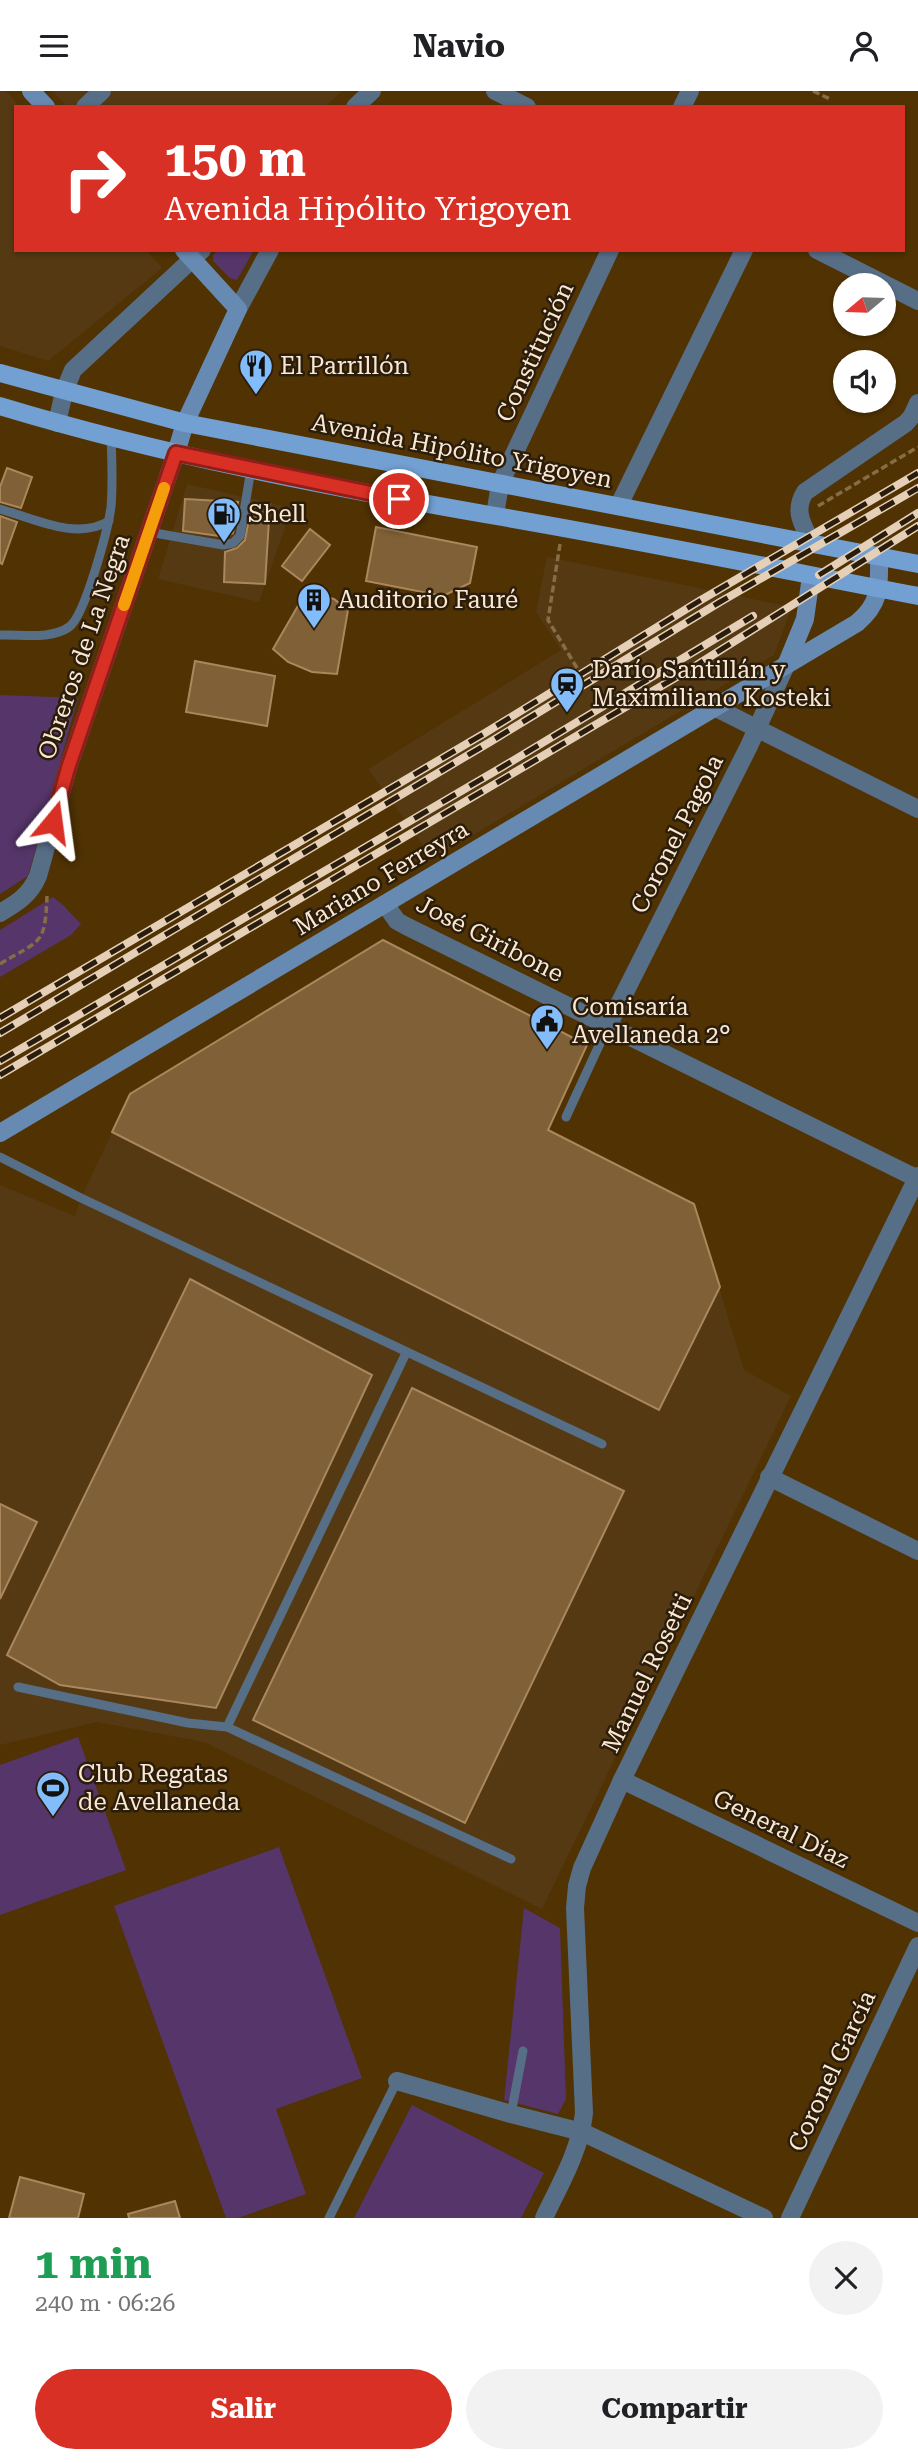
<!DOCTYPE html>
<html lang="es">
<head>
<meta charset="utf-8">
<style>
  body { margin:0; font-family:"Roboto Serif",serif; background:#f2f2f2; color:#202124; height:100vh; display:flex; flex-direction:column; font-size:26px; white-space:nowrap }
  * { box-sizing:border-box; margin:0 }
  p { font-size:23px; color:#757577 }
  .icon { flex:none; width:38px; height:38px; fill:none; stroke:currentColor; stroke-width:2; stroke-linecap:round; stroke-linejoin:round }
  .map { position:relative; height:2127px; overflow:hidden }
  .side { display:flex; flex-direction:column; background:#fff; flex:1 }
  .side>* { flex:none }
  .banner { position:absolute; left:14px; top:14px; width:891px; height:147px; border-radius:0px; box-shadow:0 2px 5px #0004; background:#d93025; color:#fff; overflow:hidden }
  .needle { width:46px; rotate:251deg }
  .tools { position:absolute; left:833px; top:182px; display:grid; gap:14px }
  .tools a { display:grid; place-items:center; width:63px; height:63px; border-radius:50%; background:#fff; box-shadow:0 2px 5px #0004; font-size:35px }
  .pin { position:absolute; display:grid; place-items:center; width:60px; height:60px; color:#fff; margin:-30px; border:4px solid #fff; border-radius:50%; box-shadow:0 2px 7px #0007 }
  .me { position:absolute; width:77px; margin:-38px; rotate:16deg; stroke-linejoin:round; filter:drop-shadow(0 0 5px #0008) }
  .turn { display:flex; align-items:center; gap:24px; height:147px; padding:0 35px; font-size:32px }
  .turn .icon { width:91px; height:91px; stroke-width:2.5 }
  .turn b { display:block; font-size:49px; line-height:60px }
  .round { display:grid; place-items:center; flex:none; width:74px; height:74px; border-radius:37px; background:#f2f2f2 }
  .overview { display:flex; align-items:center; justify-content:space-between; height:119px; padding:0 35px }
  h1 { font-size:42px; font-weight:700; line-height:52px; color:#1e9e55 }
  .primary-button { display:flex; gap:14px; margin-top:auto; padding:14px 35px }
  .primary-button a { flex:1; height:80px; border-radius:42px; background:#d93025; color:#fff; font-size:28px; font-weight:700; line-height:80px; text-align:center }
  .primary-button a+a { background:#f2f2f2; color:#202124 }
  header { display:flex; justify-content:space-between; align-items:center; height:91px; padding:0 35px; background:#fff; font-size:32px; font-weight:700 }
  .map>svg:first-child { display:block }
  .built { fill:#543913 }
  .green { fill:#56356a }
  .building { fill:#806036; stroke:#aa875d; stroke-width:2 }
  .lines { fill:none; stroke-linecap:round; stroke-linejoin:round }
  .path { stroke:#876d46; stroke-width:3.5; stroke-dasharray:7 3.5; stroke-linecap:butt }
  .lane { stroke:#576e87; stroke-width:9 }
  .street { stroke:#576e87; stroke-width:18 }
  .secondary { stroke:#678ab2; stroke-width:18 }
  .primary { stroke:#72a0d3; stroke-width:18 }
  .rail-casing { stroke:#e5d0b7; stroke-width:8 }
  .rail { stroke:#2b1d0c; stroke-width:5; stroke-dasharray:16; stroke-linecap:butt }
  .route-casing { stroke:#8d1f18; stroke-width:18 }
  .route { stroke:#d93025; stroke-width:12 }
  .slow { stroke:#f59e0b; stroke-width:12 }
  .labels { text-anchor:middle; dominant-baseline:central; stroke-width:5; stroke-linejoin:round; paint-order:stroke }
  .street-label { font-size:24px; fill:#fbe8d2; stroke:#2b1d0c }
  .poi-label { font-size:24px; fill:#fbe8d2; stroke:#2b1d0c; text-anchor:start }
</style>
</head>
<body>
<header><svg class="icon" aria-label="menu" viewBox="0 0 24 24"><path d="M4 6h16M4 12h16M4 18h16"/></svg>Navio<svg class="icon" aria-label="person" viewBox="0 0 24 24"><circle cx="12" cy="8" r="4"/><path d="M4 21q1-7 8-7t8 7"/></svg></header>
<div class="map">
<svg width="918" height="2127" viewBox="0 0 918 2127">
  <rect width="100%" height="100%" fill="#503203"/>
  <g class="built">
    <polygon points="0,0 6,0 20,16 16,16 16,159 146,159 162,177 48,270 0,255"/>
    <polygon points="52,0 342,0 325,16 67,16"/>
    <polygon points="187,393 292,417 259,511 158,488"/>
    <polygon points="547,466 792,516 774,564 433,768 368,678 561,559 536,521"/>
    <polygon points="383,849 528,925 507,966 566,999 549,1040 694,1113 744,1279 791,1305 542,1818 204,1651 97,1631 0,1654 0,1094 75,1125 81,1107 130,1003"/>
  </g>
  <g class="green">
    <polygon points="218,159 254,159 237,189 230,187 213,170 213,164"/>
    <polygon points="0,604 78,607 28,785 0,803"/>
    <polygon points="53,806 63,814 81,833 71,844 0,886 0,839"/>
    <polygon points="78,1646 126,1779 0,1824 0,1674"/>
    <polygon points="279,1756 362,1987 276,2018 306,2103 238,2127 226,2127 114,1815"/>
    <polygon points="524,1817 560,1837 566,2008 558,2023 504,2009"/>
    <polygon points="412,2014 544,2082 521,2127 354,2127"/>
  </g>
  <g class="building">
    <polygon points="7,377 32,386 21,417 0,411 0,396"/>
    <polygon points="185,408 238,411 233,442 226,446 183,440"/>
    <polygon points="252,412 270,413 265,493 224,491 225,461 237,457 245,449"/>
    <polygon points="0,425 17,431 2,473 0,472"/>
    <polygon points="376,436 477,456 470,492 443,505 366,490"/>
    <polygon points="310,438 330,454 302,490 282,475"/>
    <polygon points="306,501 334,508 348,519 337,583 312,581 288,571 273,558"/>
    <polygon points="195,570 275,585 267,635 186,621"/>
    <polygon points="383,849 587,954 548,1039 694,1113 720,1196 659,1319 112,1041 130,1003"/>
    <polygon points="190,1188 372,1284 216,1617 60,1594 7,1564"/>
    <polygon points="412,1297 624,1400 465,1732 253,1629"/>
    <polygon points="0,1413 37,1431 0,1508"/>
    <polygon points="20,2086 84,2103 78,2127 9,2127"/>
    <polygon points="175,2110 180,2127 129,2127 128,2123"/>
  </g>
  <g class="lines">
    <g class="path">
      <polyline points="813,0 830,8"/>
      <polyline points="818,415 918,356"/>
      <polyline points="560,453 548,529 577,577"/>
      <path d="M0,873C41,848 45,855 47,805"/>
    </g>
    <g class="lane">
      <path d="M0,418C33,427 76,450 109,430"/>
      <polyline points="149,441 223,454 233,452 240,445 251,378"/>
      <path d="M0,544C21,543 51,549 69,536C85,525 108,438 111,416C113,393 112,369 111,346"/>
      <polyline points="566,1026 608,935"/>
      <polyline points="0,1066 81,1107 602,1353"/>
      <polyline points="406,1262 227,1636 511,1768"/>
      <polyline points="18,1596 188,1632 227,1636"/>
      <polyline points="511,2023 523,1960"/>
      <polyline points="329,2127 397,1990"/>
    </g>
    <g class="street">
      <polyline points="495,0 527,16"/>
      <polyline points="85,16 102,0"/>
      <polyline points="355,16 372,0"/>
      <polyline points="682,16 690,0"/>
      <polyline points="817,159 918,210"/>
      <polyline points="238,218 270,159"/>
      <polyline points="57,332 64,301 73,279 202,159"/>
      <polyline points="619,414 744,159"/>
      <polyline points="495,424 500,393 610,159"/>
      <path d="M811,451C803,434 793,420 805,401L906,332L912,325L918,312"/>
      <polyline points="714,616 918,718"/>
      <polyline points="385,813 397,830 406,835 918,1088"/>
      <path d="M0,822C17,812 30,804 38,785L68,677L176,362"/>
      <polyline points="608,935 749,655 787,572"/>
      <polyline points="769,1386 918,1460"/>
      <polyline points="622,1689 918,1832"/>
      <polyline points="397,1990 511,2023 582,2041 764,2127"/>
      <path d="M544,2127C560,2093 580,2060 584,2022L575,1817L577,1795L582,1777L622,1689L918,1085"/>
      <polyline points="790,2127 918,1855"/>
    </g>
    <g class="secondary">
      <polyline points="31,0 46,16"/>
      <polyline points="176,362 185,332 238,218 184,159"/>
      <polyline points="787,572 805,528 811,485"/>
      <path d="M0,1042L857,532C882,511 879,494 879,464"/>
    </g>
    <g class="primary">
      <polyline points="0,282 185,332 918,473"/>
      <path d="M0,315C162,364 329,396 496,425C637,449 778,478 918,505"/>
    </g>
    <g class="rail-casing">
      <g id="rail">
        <polyline points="819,484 918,422"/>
        <polyline points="0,927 485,642 701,509 918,382"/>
        <polyline points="0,942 490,651 720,511 918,397"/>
        <polyline points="0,970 504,675 753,525"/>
        <polyline points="0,984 692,577 918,435"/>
      </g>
    </g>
    <use href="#rail" class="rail"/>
  </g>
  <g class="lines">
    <g class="route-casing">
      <polyline id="route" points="53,731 68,677 176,362 399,408"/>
    </g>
    <use href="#route" class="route"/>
    <polyline class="slow" points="124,514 164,397"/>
  </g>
  <defs>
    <g id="restaurant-pin" transform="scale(1.75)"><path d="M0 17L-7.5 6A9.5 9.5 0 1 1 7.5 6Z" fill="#83bcfb" stroke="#2b1d0c"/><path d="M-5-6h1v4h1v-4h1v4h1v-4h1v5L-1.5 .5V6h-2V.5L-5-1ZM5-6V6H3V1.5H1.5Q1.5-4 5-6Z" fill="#111"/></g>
    <g id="fuel-pin" transform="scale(1.75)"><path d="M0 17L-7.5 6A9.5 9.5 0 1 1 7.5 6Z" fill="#83bcfb" stroke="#2b1d0c"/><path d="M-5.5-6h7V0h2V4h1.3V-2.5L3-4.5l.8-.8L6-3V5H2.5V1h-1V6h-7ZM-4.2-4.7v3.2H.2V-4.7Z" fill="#111"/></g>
    <g id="building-pin" transform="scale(1.75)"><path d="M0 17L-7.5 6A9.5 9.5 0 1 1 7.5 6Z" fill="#83bcfb" stroke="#2b1d0c"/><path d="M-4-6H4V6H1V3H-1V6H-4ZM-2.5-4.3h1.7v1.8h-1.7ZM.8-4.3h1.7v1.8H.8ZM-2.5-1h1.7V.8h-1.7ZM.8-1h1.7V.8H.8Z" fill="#111"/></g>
    <g id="station-pin" transform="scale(1.75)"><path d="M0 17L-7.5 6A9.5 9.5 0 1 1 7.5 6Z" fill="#83bcfb" stroke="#2b1d0c"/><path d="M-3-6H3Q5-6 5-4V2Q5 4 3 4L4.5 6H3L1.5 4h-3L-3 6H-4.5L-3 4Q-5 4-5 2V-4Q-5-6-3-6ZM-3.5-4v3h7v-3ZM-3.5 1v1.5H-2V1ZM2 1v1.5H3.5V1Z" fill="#111"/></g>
    <g id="civic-pin" transform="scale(1.75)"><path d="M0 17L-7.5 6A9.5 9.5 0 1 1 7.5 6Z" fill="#83bcfb" stroke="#2b1d0c"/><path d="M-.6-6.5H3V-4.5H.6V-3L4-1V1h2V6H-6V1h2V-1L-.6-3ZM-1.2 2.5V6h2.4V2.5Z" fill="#111"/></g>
    <g id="stadium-pin" transform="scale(1.75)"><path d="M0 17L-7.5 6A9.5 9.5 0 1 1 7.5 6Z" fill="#83bcfb" stroke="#2b1d0c"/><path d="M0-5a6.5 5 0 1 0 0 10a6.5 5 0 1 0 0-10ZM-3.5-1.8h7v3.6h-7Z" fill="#111"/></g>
  </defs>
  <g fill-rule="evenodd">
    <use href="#restaurant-pin" x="256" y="275"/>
    <use href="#fuel-pin" x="224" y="423"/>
    <use href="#building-pin" x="314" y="509"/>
    <use href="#station-pin" x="567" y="593"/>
    <use href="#civic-pin" x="547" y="930"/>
    <use href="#stadium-pin" x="53" y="1697"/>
  </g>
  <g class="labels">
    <g class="street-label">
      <text transform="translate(535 261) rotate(-65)">Constitución</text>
      <text transform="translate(462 360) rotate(11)">Avenida Hipólito Yrigoyen</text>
      <text transform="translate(84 556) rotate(-71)">Obreros de La Negra</text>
      <text transform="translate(677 743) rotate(-63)">Coronel Pagola</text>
      <text transform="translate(381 787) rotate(-31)">Mariano Ferreyra</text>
      <text transform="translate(490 848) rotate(27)">José Giribone</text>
      <text transform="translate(647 1582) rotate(-64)">Manuel Rosetti</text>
      <text transform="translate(781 1738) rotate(26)">General Díaz</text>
      <text transform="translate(832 1980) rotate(-65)">Coronel García</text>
    </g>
    <g class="poi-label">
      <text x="280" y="275">El Parrillón</text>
      <text x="248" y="423">Shell</text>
      <text x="338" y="509">Auditorio Fauré</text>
      <text x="592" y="579">Darío Santillán y<tspan x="592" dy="28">Maximiliano Kosteki</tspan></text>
      <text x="572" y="916">Comisaría<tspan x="572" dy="28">Avellaneda 2°</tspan></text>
      <text x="78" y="1683">Club Regatas<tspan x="78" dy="28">de Avellaneda</tspan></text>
    </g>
  </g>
</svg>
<div class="tools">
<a><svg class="needle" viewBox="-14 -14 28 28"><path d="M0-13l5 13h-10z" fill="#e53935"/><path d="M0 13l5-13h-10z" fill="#757577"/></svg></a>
<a><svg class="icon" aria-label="sound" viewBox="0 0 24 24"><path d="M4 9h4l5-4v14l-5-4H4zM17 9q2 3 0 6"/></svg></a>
</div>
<div class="pin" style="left:399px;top:408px;background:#d93025"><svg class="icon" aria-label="arrive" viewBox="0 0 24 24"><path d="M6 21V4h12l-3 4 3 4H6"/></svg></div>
<svg class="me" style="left:53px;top:731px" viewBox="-20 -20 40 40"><path d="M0-17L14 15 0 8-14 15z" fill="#d93025" stroke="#fff" stroke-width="4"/></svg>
<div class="banner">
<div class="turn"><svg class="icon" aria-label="right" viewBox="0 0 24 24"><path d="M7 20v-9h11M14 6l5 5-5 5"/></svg><div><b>150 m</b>Avenida Hipólito Yrigoyen</div></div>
</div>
</div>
<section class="side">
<div class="overview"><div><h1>1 min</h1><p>240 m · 06:26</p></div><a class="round"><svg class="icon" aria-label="close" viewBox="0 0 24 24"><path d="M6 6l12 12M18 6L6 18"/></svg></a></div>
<div class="primary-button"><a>Salir</a><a>Compartir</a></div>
</section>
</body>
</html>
